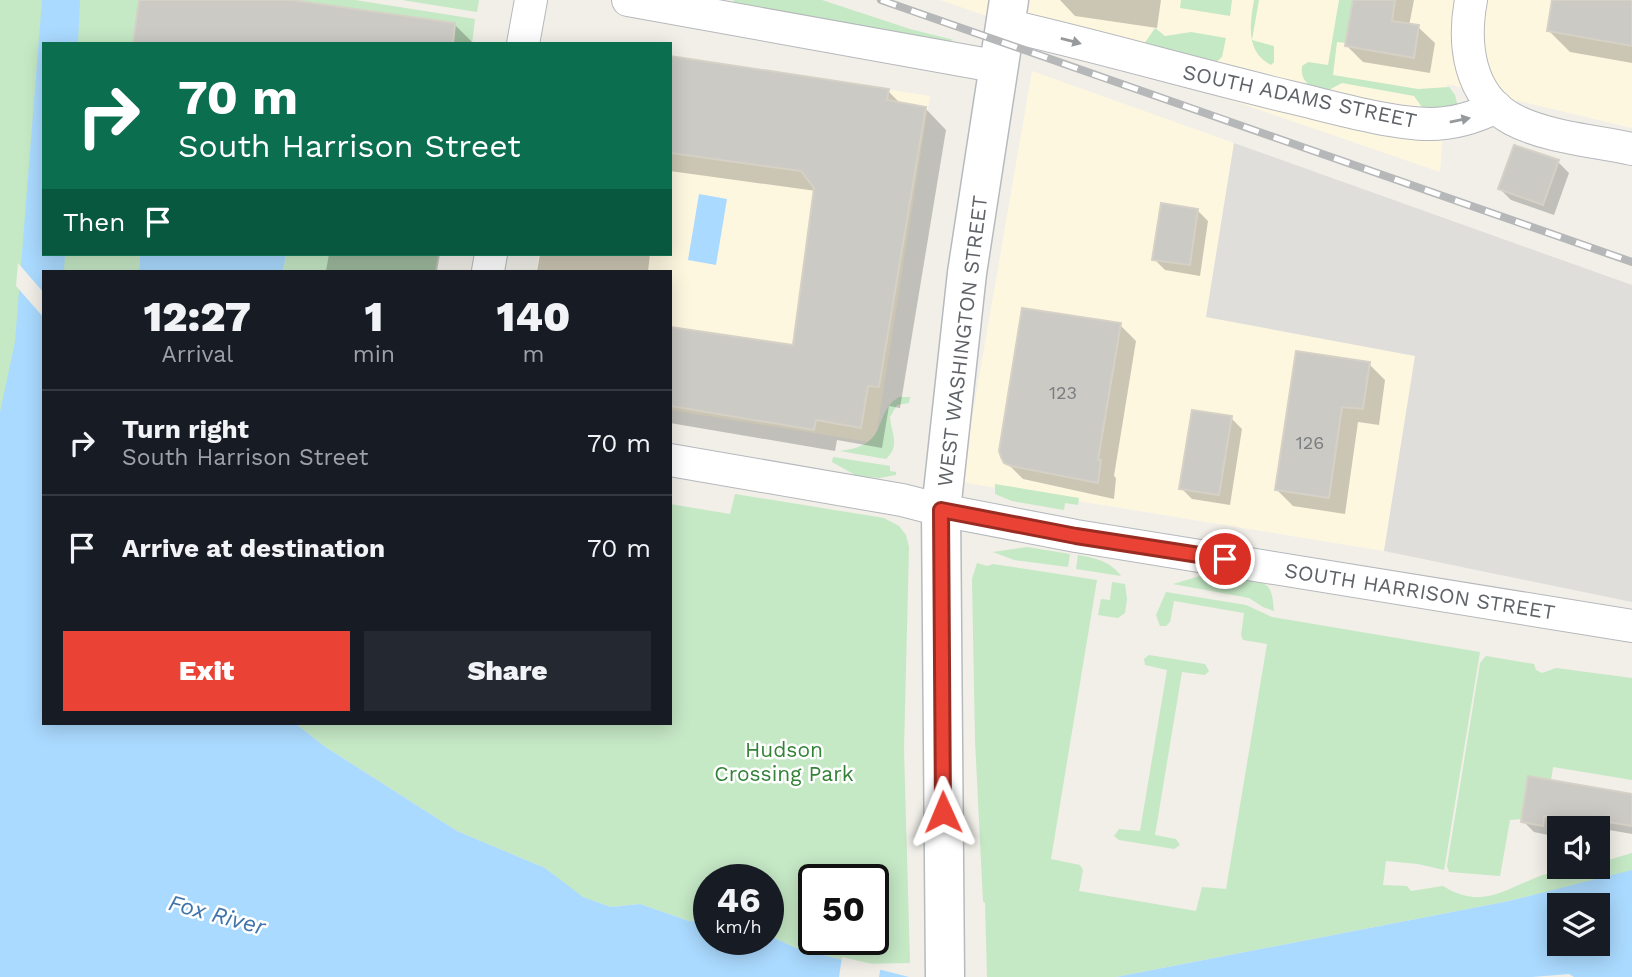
<!DOCTYPE html>
<html lang="en">
<head>
<meta charset="utf-8">
<style>
  body { margin:0; font-family:"Work Sans",sans-serif; background:#242831; color:#f1f3f6; height:100vh; display:flex; flex-direction:column; font-size:26px; white-space:nowrap }
  * { box-sizing:border-box; margin:0 }
  p { font-size:23px; color:#9ea1a6 }
  .icon { flex:none; width:38px; height:38px; fill:none; stroke:currentColor; stroke-width:2; stroke-linecap:round; stroke-linejoin:round }
  .map { position:relative; flex:1; overflow:hidden }
  .panel { position:absolute; left:42px; top:270px; width:630px; height:455px; display:flex; flex-direction:column; background:#171b24; border-radius:0px; box-shadow:0 4px 18px #0003 }
  .panel>* { flex:none }
  .top-card { position:absolute; left:42px; top:42px; width:630px; height:214px; border-radius:0px; box-shadow:0 4px 18px #0003; background:#0b6e4f; color:#fff; overflow:hidden }
  .fabs { position:absolute; left:1547px; top:816px; display:grid; gap:14px }
  .fabs a { display:grid; place-items:center; width:63px; height:63px; border-radius:0px; background:#171b24; box-shadow:0 4px 18px #0003; font-size:35px }
  .speed { position:absolute; left:693px; top:864px; display:flex; gap:14px; font-size:35px; font-weight:700; text-align:center }
  .speed>* { display:grid; place-content:center; width:91px; height:91px; border-radius:50%; background:#171b24; box-shadow:0 4px 18px #0003; line-height:1 }
  .speed small { font-size:18px; font-weight:400 }
  .speed .limit { border:4px solid #111; border-radius:10px; background:#fff; color:#111 }
  .pin { position:absolute; display:grid; place-items:center; width:60px; height:60px; color:#fff; margin:-30px; border:4px solid #fff; border-radius:50%; box-shadow:0 2px 7px #0007 }
  .me { position:absolute; width:77px; margin:-38px; rotate:359deg; stroke-linejoin:round; filter:drop-shadow(0 0 5px #0008) }
  .turn { display:flex; align-items:center; gap:24px; height:147px; padding:0 21px; font-size:32px }
  .turn .icon { width:91px; height:91px; stroke-width:2.5 }
  .turn b { display:block; font-size:49px; line-height:60px }
  .then { display:flex; align-items:center; height:66px; padding:0 21px; background:#0003; gap:14px; font-size:26px }
  .eta { display:flex; justify-content:space-evenly; align-items:center; height:119px; text-align:center }
  .eta b { font-size:42px; font-weight:800; line-height:49px }
  .cta { display:flex; gap:14px; margin-top:auto; padding:14px 21px }
  .cta a { flex:1; height:80px; border-radius:0px; background:#ea4335; color:#fff; font-size:28px; font-weight:800; line-height:80px; text-align:center }
  .cta a+a { background:#242831; color:#f1f3f6 }
  ul { padding:0; list-style:none }
  li { display:flex; align-items:center; gap:21px; height:105px; padding:0 21px; border-top:2px solid #363941 }
  li div { flex:1 }
  li b { display:block; font-size:26px }
  li em { font-style:normal }
  .map>svg:first-child { display:block }
  .commercial { fill:#fef7e0 }
  .industrial { fill:#e0deda }
  .green { fill:#c5e8c5; fill-rule:evenodd }
  .water { fill:#aadaff; fill-rule:evenodd }
  .pier { fill:#f1efe8 }
  .shadow { fill:#0003 }
  .building { fill:#cccac5; stroke:#d6d1c6; stroke-width:2 }
  .lines { fill:none; stroke-linecap:round; stroke-linejoin:round }
  .street-casing { stroke:#b5b8bc; stroke-width:34 }
  .secondary-casing { stroke:#b6babf; stroke-width:41 }
  .street { stroke:#fff; stroke-width:32 }
  .secondary { stroke:#fff; stroke-width:38 }
  .rail-casing { stroke:#b6b7b8; stroke-width:8 }
  .rail { stroke:#fff; stroke-width:5; stroke-dasharray:16; stroke-linecap:butt }
  .oneway { fill:#979a9d }
  .route-casing { stroke:#982c22; stroke-width:18 }
  .route { stroke:#ea4335; stroke-width:12 }
  .labels { text-anchor:middle; dominant-baseline:central; stroke-width:5; stroke-linejoin:round; paint-order:stroke }
  .number-label { font-size:18px; fill:#7a7d7f }
  .street-label { font-size:21px; fill:#5f6368; stroke:#fff }
  .park-label { font-size:21px; fill:#348238; stroke:#fff }
  .water-label { font-size:23px; font-style:italic; fill:#4174aa; stroke:#fff }
</style>
</head>
<body>
<div class="map">
<svg width="1632" height="977" viewBox="0 0 1632 977">
  <rect width="100%" height="100%" fill="#f1efe8"/>
  <g class="commercial">
    <polygon points="940,0 1632,0 1632,128 1447,84 1440,172"/>
    <polygon points="670,55 930,96 875,443 670,410 670,271 536,271 539,254 670,254"/>
    <polygon points="1032,71 1234,143 1206,317 1415,356 1384,551 961,482"/>
  </g>
  <polygon class="industrial" points="1234,143 1632,285 1632,602 1384,551 1415,356 1206,317"/>
  <g class="green">
    <polygon points="0,0 355,0 475,19 472,44 44,44 44,254 140,254 139,271 44,271 0,477"/>
    <polygon points="402,0 479,0 477,12"/>
    <polygon points="733,0 822,0 910,29 954,40 940,43 737,6"/>
    <polygon points="1181,0 1232,0 1230,16 1180,8"/>
    <path d="M1254,0H1259L1252,40L1274,46V62L1271,65C1245,51 1250,24 1254,0Z"/>
    <path d="M1339,0H1353L1346,43L1337,42L1333,75L1418,89L1449,87L1455,95L1458,107L1424,110L1414,96L1342,83L1325,92C1311,88 1300,82 1302,66L1308,62L1328,65Z"/>
    <polygon points="1155,28 1165,36 1191,32 1226,38 1222,57 1215,63 1144,44"/>
    <polygon points="286,254 438,254 435,271 283,271"/>
    <path d="M899,397H910L909,403L897,405L890,417C891,434 901,445 886,459L840,451C892,445 871,414 899,397Z"/>
    <polygon points="833,457 890,466 890,471 896,472 896,475 879,478 857,476 832,462"/>
    <polygon points="995,484 1079,498 1078,505 1065,503 1064,510 1012,501 995,494"/>
    <path d="M735,494L884,518L899,526L906,535L909,547L904,749L910,963L859,964L796,948L768,935V880H709V922L689,921L640,904L611,907L582,897L545,868L457,831L324,746L295,723H670V504L730,514ZM814,880H873V940H814Z"/>
    <polygon points="1027,547 1070,554 1068,567 1014,560 993,552"/>
    <path d="M1078,555C1095,558 1110,561 1121,576L1076,569Z"/>
    <path d="M977,563L987,566L993,564L1097,580L1051,859L1080,865L1083,870L1079,891L1196,911L1202,887L1226,889L1267,644L1243,640L1241,635L1244,613L1174,601L1170,622L1166,626H1160L1156,615L1166,592L1246,605L1272,617L1480,652L1444,870L1418,864L1386,861L1383,885L1407,886L1411,891L1443,886C1483,911 1506,888 1543,875C1560,869 1580,866 1598,866V863L1632,853V871L1509,901L1116,977H987L985,903L983,901L975,740L972,579Z"/>
    <path d="M1200,576C1213,578 1259,579 1266,585C1273,590 1273,603 1274,611L1263,607L1249,598L1173,584Z"/>
    <polygon points="1112,582 1125,584 1127,599 1125,613 1118,618 1098,615 1101,599 1110,600"/>
    <polygon points="1149,655 1205,664 1209,671 1205,675 1182,672 1155,835 1176,839 1180,845 1174,849 1119,840 1114,836 1119,829 1140,831 1167,670 1145,665 1144,659"/>
    <polygon points="1486,656 1534,664 1536,670 1542,673 1556,668 1632,678 1632,780 1553,767 1551,780 1529,776 1521,819 1510,820 1500,876 1449,872 1447,866 1480,663"/>
  </g>
  <g class="water">
    <polygon points="42,0 80,0 78,44 44,44 44,254 65,254 64,271 44,271 44,723 295,723 324,746 457,831 545,868 583,897 611,907 640,904 689,921 709,922 709,940 768,940 768,935 796,948 909,977 0,977 0,412 15,342"/>
    <polygon points="699,194 727,199 716,265 688,260"/>
    <polygon points="140,254 286,254 283,271 139,271"/>
    <path d="M1632,870V977H1574L1569,974L1532,977H1116L1509,901ZM1559,905H1598V943H1559Z"/>
  </g>
  <g class="pier">
    <polygon points="18,263 44,293 44,318 16,286"/>
    <polygon points="842,957 881,966 879,977 839,977"/>
  </g>
  <g class="shadow">
    <polygon points="141,0 280,0 455,25 474,44 135,44"/>
    <polygon points="1060,0 1161,0 1157,28 1075,16"/>
    <polygon points="1355,0 1414,0 1409,26 1418,27 1435,43 1430,73 1363,62 1347,46"/>
    <polygon points="1554,0 1632,0 1632,63 1570,52 1549,31"/>
    <polygon points="670,57 888,91 902,105 925,108 946,130 900,408 889,406 882,448 837,440 835,451 670,423 670,329 794,347 816,191 670,171"/>
    <polygon points="1558,162 1569,173 1554,215 1511,200 1500,189"/>
    <polygon points="1197,210 1208,221 1200,276 1165,270 1154,259"/>
    <polygon points="329,254 440,254 437,271 326,271"/>
    <polygon points="540,254 650,254 648,271 537,271"/>
    <polygon points="1120,325 1136,341 1114,476 1116,478 1114,499 1023,479 1006,462"/>
    <polygon points="1369,364 1385,380 1379,425 1358,422 1345,514 1293,506 1277,490"/>
    <polygon points="1231,418 1242,429 1230,505 1192,499 1181,488"/>
    <polygon points="1530,778 1632,796 1632,834 1598,828 1555,826 1553,836 1534,832 1523,821"/>
  </g>
  <g class="building">
    <polygon points="139,0 291,0 455,23 453,44 133,44"/>
    <polygon points="1353,0 1395,0 1392,21 1419,25 1414,58 1345,46"/>
    <polygon points="1552,0 1632,0 1632,46 1547,31"/>
    <polygon points="670,56 889,89 887,100 926,107 879,387 868,386 861,428 816,420 814,430 670,406 670,327 793,345 814,188 801,171 670,153"/>
    <polygon points="1514,145 1559,160 1543,205 1498,189"/>
    <polygon points="1161,203 1198,209 1190,265 1152,260"/>
    <polygon points="1022,308 1121,323 1098,460 1101,460 1098,483 1011,466 1004,463 1001,457 999,451"/>
    <polygon points="1296,351 1370,362 1363,409 1342,407 1329,498 1275,490"/>
    <polygon points="1192,410 1232,416 1219,495 1179,489"/>
    <polygon points="1528,776 1632,794 1632,826 1584,818 1584,822 1544,816 1543,826 1521,822"/>
  </g>
  <g class="lines">
    <g class="street-casing">
      <g id="street">
        <polyline points="628,0 1000,67"/>
        <path d="M1471,0C1463,43 1468,95 1512,119C1545,137 1595,141 1632,149"/>
        <path d="M1005,25C1102,47 1197,75 1294,98C1332,107 1391,124 1430,124C1454,124 1474,118 1496,107"/>
        <polyline points="523,44 531,0"/>
        <polyline points="488,271 491,254"/>
        <polyline points="670,460 902,500 941,510 1076,536 1632,626"/>
      </g>
    </g>
    <g class="secondary-casing">
      <polyline id="secondary" points="945,977 941,510 967,273 1009,0"/>
    </g>
    <use href="#street" class="street"/>
    <use href="#secondary" class="secondary"/>
    <g class="rail-casing">
      <polyline id="rail" points="881,0 1632,262"/>
    </g>
    <use href="#rail" class="rail"/>
  </g>
  <defs><path id="oneway-solid" d="M-6-.8H1V-3.2L6.5 0L1 3.2V.8H-6Z" transform="scale(1.75)"/></defs>
  <g class="oneway">
    <use href="#oneway-solid" transform="translate(1071 41) rotate(15)"/>
    <use href="#oneway-solid" transform="translate(1460 120) rotate(-12)"/>
  </g>
  <g class="lines">
    <g class="route-casing">
      <polyline id="route" points="943,812 941,510 1076,536 1225,559"/>
    </g>
    <use href="#route" class="route"/>
  </g>
  <g class="labels">
    <g class="number-label">
      <text x="1063" y="392">123</text>
      <text x="1310" y="442">126</text>
    </g>
    <g class="street-label">
      <text transform="translate(1300 96) rotate(12)">SOUTH ADAMS STREET</text>
      <text transform="translate(962 341) rotate(-83)">WEST WASHINGTON STREET</text>
      <text transform="translate(1420 591) rotate(9)">SOUTH HARRISON STREET</text>
    </g>
    <g class="park-label">
      <text x="784" y="749">Hudson<tspan x="784" dy="24">Crossing Park</tspan></text>
    </g>
    <g class="water-label">
      <text transform="translate(217 915) rotate(15)">Fox River</text>
    </g>
  </g>
</svg>
<div class="fabs">
<a><svg class="icon" aria-label="sound" viewBox="0 0 24 24"><path d="M4 9h4l5-4v14l-5-4H4zM17 9q2 3 0 6"/></svg></a>
<a><svg class="icon" aria-label="layers" viewBox="0 0 24 24"><path d="M12 4l9 5-9 5-9-5zM3 14l9 5 9-5"/></svg></a>
</div>
<div class="speed"><div>46<small>km/h</small></div><div class="limit">50</div></div>
<div class="pin" style="left:1225px;top:559px;background:#d93025"><svg class="icon" aria-label="arrive" viewBox="0 0 24 24"><path d="M6 21V4h12l-3 4 3 4H6"/></svg></div>
<svg class="me" style="left:943px;top:812px" viewBox="-20 -20 40 40"><path d="M0-17L14 15 0 8-14 15z" fill="#ea4335" stroke="#fff" stroke-width="4"/></svg>
<div class="top-card">
<div class="turn"><svg class="icon" aria-label="right" viewBox="0 0 24 24"><path d="M7 20v-9h11M14 6l5 5-5 5"/></svg><div><b>70 m</b>South Harrison Street</div></div>
<div class="then">Then<svg class="icon" aria-label="arrive" viewBox="0 0 24 24"><path d="M6 21V4h12l-3 4 3 4H6"/></svg></div>
</div>
<section class="panel">
<div class="eta">
<div><b>12:27</b><p>Arrival</p></div>
<div><b>1</b><p>min</p></div>
<div><b>140</b><p>m</p></div>
</div>
<ul>
<li><svg class="icon" aria-label="right" viewBox="0 0 24 24"><path d="M7 20v-9h11M14 6l5 5-5 5"/></svg><div><b>Turn right</b><p>South Harrison Street</p></div><em>70 m</em></li>
<li><svg class="icon" aria-label="arrive" viewBox="0 0 24 24"><path d="M6 21V4h12l-3 4 3 4H6"/></svg><div><b>Arrive at destination</b></div><em>70 m</em></li>
</ul>
<div class="cta"><a>Exit</a><a>Share</a></div>
</section>
</div>
</body>
</html>
